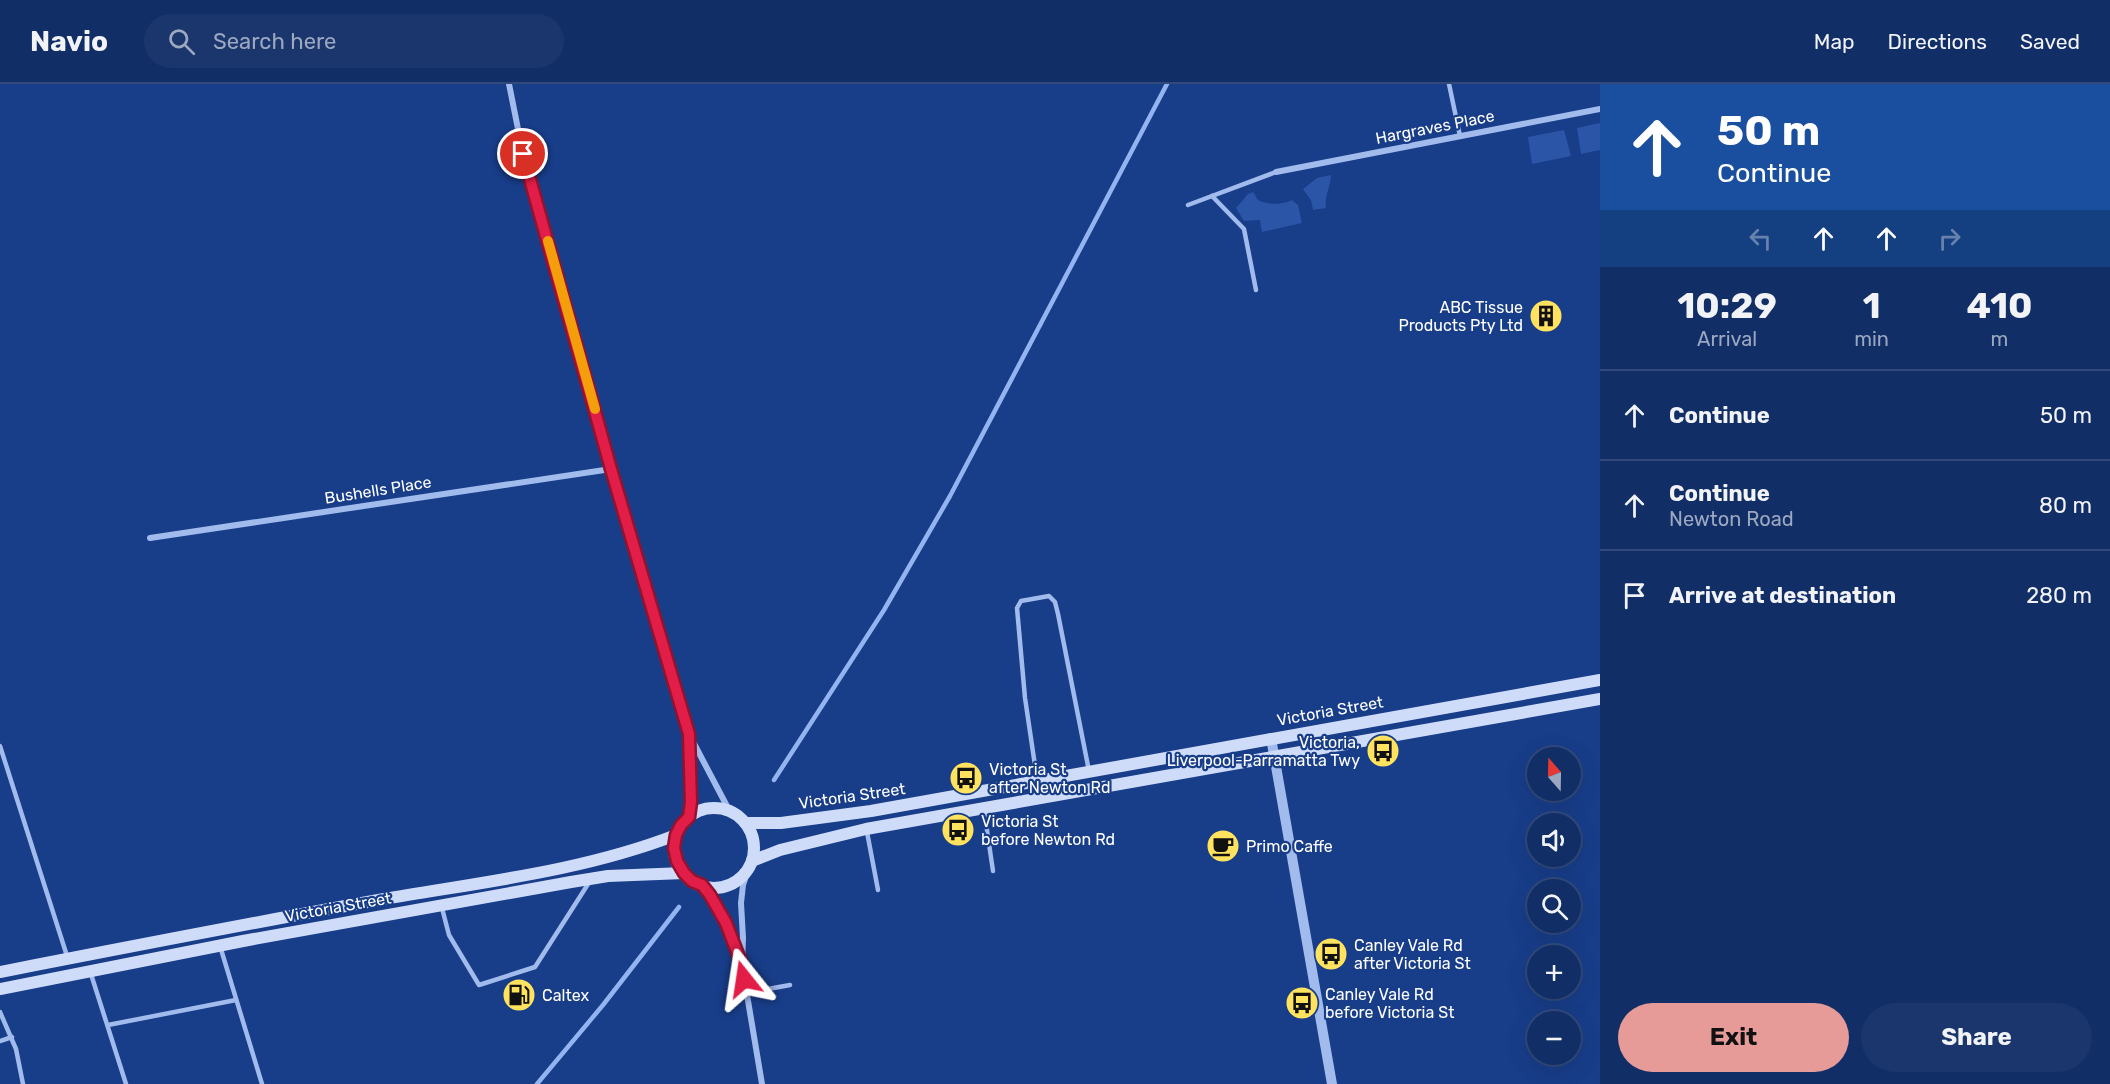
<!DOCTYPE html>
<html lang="en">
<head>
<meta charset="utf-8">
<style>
  body { margin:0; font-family:Rubik,sans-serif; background:#1b366d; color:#f1f3f6; height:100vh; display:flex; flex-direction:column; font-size:22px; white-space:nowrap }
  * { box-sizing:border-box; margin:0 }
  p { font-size:20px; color:#9ca8c0 }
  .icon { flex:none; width:33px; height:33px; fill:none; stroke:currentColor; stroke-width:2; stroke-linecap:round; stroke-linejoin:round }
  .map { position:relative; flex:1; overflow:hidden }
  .drawer { display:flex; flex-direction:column; background:#122e67; width:510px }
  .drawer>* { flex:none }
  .guide { background:#1a4fa0; color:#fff; overflow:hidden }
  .needle { width:39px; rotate:340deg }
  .buttons { position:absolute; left:1527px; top:663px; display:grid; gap:12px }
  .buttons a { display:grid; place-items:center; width:54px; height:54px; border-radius:50%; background:#122e67; box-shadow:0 6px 24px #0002,0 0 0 2px #314a7b; font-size:30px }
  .pin { position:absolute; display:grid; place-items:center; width:51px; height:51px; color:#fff; margin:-26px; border:3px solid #fff; border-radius:50%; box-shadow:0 2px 6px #0007 }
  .me { position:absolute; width:66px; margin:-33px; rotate:345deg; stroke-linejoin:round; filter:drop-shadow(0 0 4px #0008) }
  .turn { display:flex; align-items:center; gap:21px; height:126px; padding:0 18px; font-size:27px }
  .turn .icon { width:78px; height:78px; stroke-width:2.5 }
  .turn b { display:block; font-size:42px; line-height:51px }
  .lanes { display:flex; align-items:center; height:57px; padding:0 18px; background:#0003; justify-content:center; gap:30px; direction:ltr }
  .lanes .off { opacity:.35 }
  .eta { display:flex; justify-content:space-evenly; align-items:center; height:102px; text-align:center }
  .eta b { font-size:36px; font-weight:700; line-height:42px }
  .cta { display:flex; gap:12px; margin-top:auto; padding:12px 18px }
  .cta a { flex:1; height:69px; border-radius:36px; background:#e69b98; color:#111; font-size:24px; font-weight:700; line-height:69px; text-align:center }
  .cta a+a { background:#1b366d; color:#f1f3f6 }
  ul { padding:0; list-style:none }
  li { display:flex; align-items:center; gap:18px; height:90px; padding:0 18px; border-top:2px solid #314a7b }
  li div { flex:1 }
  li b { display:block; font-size:22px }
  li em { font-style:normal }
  header { display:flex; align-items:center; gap:36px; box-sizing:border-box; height:84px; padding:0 30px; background:#122e67; border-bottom:2px solid #314a7b }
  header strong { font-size:28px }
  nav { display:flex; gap:33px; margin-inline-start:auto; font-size:21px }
  .search { width:420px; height:54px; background:#1b366d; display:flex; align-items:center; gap:15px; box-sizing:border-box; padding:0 21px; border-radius:33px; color:#9ca8c0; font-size:22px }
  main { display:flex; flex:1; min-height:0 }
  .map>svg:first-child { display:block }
  .green { fill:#2b55a7 }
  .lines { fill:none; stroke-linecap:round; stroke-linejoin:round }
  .stream { stroke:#93b4f0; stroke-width:4.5 }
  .service { stroke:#a1bbed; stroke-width:4.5 }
  .minor { stroke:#a1bbed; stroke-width:6 }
  .tertiary { stroke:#a1bbed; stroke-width:10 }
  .secondary { stroke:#cedcfa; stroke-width:12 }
  .route-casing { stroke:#92132f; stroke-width:15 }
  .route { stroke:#e11d48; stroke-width:10 }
  .slow { stroke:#f59e0b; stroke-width:10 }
  .labels { text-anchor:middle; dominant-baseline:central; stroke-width:4.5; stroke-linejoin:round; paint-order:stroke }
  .street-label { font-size:16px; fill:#fff; stroke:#183d89 }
  .poi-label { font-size:16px; fill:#fff; stroke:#183d89; text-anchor:start }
</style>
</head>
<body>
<header>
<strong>Navio</strong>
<div class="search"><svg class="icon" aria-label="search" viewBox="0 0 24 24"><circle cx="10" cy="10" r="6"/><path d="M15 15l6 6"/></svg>Search here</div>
<nav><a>Map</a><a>Directions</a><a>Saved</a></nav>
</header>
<main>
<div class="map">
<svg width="1600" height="1000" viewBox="0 0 1600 1000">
  <rect width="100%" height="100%" fill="#183d89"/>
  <g class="green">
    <polygon points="1600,39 1600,66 1581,70 1577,44"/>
    <polygon points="1564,46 1571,72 1532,80 1528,53"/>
    <path d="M1331,91C1331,102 1324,112 1326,124L1313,126L1311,116L1303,105L1317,94Z"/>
    <path d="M1253,108C1255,110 1256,114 1258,116C1267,121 1283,121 1292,116L1298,121L1302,139L1262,148L1260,136L1244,137L1236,124L1248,110Z"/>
  </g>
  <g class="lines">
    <g class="stream">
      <polyline points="774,696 884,526 950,412 1167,0"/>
      <polyline points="537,1000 603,921 679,823"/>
    </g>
    <g class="service">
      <polyline points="1449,0 1460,52"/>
      <polyline points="1212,112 1244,145 1256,206"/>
      <polyline points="1188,121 1276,88"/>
      <polyline points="0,662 67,872"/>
      <polyline points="1037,695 1025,614 1017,524 1021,517 1049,512 1055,518 1058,530 1089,687"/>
      <polyline points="984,726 993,787"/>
      <polyline points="867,748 878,806"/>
      <polyline points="442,824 449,851 479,901 535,883 590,797"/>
      <polyline points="220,862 262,1000"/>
      <polyline points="90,887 126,1000"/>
      <polyline points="746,909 790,901"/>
      <polyline points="0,928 16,965 23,1000"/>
      <polyline points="108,941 236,916"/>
      <polyline points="0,957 12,953"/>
    </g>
    <g class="minor">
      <polyline points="509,0 523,70 611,385 689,650 729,726"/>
      <polyline points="1276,88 1600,25"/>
      <polyline points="150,454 611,385"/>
      <path d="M689,733C693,706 689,681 689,654"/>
      <polyline points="748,786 743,801 741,819 743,854 742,881 762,1000"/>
      <polyline points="702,801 726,839 741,877"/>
    </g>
    <polyline class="tertiary" points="1271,654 1332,1000"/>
    <g class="secondary">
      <circle cx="714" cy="764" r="40"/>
      <polyline points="746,739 781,739 871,727 1600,596"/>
      <polyline points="752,777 780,766 866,745 1600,615"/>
      <path d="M0,888C128,863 256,838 384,815C482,798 583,787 676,751"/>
      <polyline points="0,905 243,857 571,798 608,792 684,789"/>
    </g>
  </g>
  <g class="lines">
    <g class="route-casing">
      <polyline id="route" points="523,70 611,385 689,650 691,718 689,733 681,741 676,751 674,764 677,777 684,789 692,797 702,801 710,811 726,839 742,881 744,895"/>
    </g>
    <use href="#route" class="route"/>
    <polyline class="slow" points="548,157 595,325"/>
  </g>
  <defs>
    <g id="building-disc" transform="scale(1.725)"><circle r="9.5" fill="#ffe25d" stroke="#183d89"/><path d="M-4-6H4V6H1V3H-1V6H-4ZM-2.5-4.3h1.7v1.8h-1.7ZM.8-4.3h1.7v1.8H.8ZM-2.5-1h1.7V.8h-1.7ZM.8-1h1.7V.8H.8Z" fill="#111"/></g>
    <g id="bus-disc" transform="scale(1.725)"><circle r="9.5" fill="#ffe25d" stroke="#183d89"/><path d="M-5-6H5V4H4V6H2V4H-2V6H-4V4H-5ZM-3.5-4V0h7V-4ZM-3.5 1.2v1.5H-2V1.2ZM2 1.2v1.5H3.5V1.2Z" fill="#111"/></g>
    <g id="cafe-disc" transform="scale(1.725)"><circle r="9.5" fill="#ffe25d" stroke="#183d89"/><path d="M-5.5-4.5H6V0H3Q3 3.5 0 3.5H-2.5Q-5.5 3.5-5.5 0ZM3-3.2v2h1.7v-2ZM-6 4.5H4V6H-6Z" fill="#111"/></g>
    <g id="fuel-disc" transform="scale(1.725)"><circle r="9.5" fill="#ffe25d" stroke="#183d89"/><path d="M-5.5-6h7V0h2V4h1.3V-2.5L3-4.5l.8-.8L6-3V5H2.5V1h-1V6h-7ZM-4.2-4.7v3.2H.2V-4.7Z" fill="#111"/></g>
  </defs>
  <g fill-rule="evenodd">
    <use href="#building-disc" x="1546" y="232"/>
    <use href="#bus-disc" x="1383" y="667"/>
    <use href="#bus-disc" x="966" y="694"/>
    <use href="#bus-disc" x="958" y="746"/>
    <use href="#cafe-disc" x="1223" y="762"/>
    <use href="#bus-disc" x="1331" y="870"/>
    <use href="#fuel-disc" x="519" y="911"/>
    <use href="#bus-disc" x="1302" y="919"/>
  </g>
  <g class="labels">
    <g class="street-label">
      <text transform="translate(1435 43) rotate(-11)">Hargraves Place</text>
      <text transform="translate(378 406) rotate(-9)">Bushells Place</text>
      <text transform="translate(1330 627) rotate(-10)">Victoria Street</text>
      <text transform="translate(852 712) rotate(-8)">Victoria Street</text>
      <text transform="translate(338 823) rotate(-10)">Victoria Street</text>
    </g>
    <g class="poi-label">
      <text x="1523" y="223" text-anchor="end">ABC Tissue<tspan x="1523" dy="18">Products Pty Ltd</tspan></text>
      <text x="1360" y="658" text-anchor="end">Victoria,<tspan x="1360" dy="18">Liverpool-Parramatta Twy</tspan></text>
      <text x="989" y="685">Victoria St<tspan x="989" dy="18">after Newton Rd</tspan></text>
      <text x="981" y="737">Victoria St<tspan x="981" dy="18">before Newton Rd</tspan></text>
      <text x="1246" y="762">Primo Caffe</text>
      <text x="1354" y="861">Canley Vale Rd<tspan x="1354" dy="18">after Victoria St</tspan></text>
      <text x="1325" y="910">Canley Vale Rd<tspan x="1325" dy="18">before Victoria St</tspan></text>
      <text x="542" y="911">Caltex</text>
    </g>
  </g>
</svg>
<div class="buttons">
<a><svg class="needle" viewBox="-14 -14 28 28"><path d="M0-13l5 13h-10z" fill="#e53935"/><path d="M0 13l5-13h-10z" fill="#9ca8c0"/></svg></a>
<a><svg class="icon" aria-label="sound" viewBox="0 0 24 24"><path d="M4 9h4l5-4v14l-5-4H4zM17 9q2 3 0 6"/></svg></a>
<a><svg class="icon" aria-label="search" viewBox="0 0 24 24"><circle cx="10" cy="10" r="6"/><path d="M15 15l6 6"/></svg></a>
<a>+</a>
<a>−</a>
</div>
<div class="pin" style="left:523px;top:70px;background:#d93025"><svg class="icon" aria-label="arrive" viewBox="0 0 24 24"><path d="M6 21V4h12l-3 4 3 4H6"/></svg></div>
<svg class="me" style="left:744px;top:895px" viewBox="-20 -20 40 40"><path d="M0-17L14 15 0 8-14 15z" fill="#e11d48" stroke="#fff" stroke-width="4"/></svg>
</div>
<section class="drawer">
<div class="guide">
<div class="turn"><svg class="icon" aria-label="ahead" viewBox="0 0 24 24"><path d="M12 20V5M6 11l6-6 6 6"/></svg><div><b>50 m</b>Continue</div></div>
<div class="lanes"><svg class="icon off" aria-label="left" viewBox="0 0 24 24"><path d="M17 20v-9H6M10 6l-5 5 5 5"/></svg><svg class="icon" aria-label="ahead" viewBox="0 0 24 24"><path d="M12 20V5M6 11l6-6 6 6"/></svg><svg class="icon" aria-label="ahead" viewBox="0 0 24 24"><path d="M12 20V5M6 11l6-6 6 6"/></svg><svg class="icon off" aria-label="right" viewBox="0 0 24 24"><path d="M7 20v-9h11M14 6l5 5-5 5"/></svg></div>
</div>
<div class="eta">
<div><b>10:29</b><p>Arrival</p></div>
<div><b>1</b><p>min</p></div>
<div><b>410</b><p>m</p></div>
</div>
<ul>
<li><svg class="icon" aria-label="ahead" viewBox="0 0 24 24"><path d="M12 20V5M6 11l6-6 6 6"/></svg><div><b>Continue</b></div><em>50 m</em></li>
<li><svg class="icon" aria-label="ahead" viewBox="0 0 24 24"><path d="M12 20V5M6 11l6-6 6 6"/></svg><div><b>Continue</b><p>Newton Road</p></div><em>80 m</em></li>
<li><svg class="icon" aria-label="arrive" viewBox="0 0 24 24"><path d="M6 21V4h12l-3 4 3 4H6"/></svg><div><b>Arrive at destination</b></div><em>280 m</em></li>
</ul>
<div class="cta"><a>Exit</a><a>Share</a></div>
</section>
</main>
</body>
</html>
